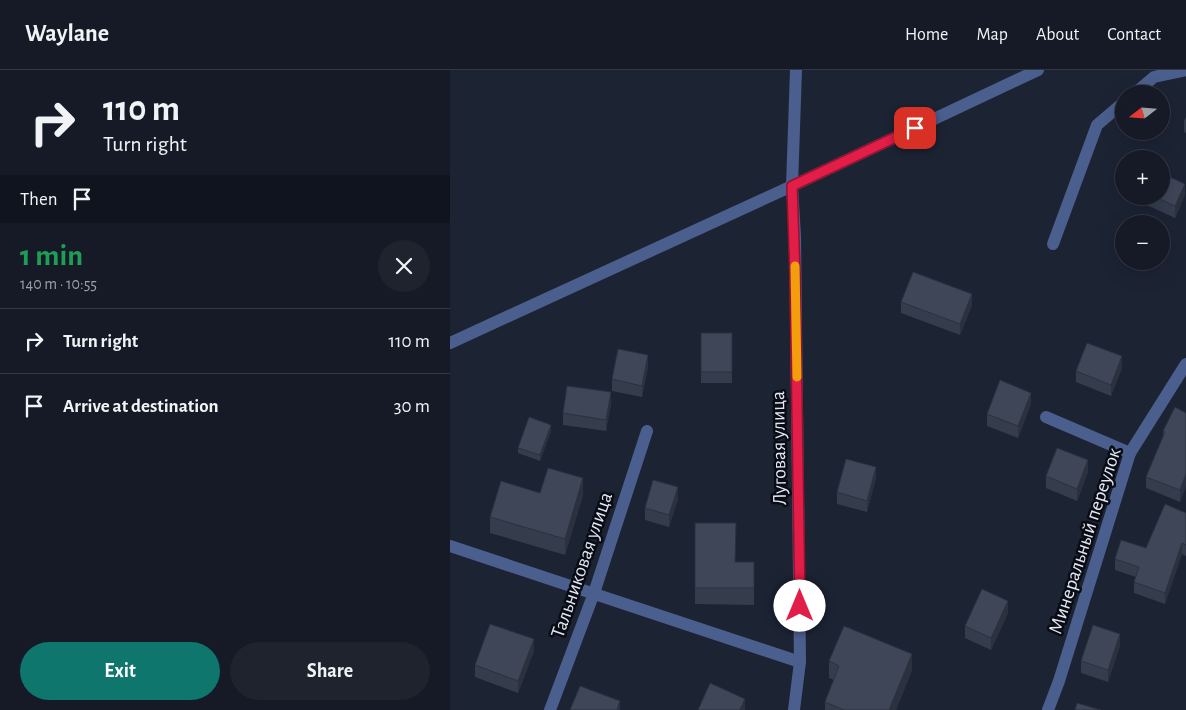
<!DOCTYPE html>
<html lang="en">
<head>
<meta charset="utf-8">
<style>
  body { margin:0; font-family:"Alegreya Sans",sans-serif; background:#1e232e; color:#f1f3f6; height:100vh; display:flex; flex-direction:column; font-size:19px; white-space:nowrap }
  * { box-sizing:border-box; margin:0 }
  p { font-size:16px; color:#9da1a7 }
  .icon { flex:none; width:28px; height:28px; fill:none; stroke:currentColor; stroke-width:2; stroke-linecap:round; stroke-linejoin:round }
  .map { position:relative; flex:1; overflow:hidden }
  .details { display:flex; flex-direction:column; background:#151a26; width:450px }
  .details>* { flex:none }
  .banner { background:#151a26; color:#f1f3f6; overflow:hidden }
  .needle { width:32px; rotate:253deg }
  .tools { position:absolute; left:665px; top:15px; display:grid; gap:10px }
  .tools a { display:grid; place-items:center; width:55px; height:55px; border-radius:50%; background:#151a26; box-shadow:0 5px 20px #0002,0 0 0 1px #343843; font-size:25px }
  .pin { position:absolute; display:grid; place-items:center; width:42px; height:42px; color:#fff; margin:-21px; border-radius:10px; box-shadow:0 2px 8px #0006 }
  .me { position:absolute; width:55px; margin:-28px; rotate:0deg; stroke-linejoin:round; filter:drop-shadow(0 0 4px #0008) }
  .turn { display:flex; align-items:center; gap:18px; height:105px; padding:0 20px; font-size:22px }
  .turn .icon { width:65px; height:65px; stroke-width:2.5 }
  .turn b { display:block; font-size:35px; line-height:42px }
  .then { display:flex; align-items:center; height:48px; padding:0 20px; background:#0003; gap:10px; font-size:19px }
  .round { display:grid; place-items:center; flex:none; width:52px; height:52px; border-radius:26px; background:#1e232e }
  .overview { display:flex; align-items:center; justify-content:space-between; height:85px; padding:0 20px }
  h1 { font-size:30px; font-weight:600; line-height:38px; color:#1e9e55 }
  .cta { display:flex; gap:10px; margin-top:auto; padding:10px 20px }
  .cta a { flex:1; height:58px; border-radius:30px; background:#0f766e; color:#fff; font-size:20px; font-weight:600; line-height:58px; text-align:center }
  .cta a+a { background:#1e232e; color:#f1f3f6 }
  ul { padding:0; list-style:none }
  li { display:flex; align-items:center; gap:15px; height:65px; padding:0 20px; border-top:1px solid #343843 }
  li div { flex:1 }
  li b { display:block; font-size:19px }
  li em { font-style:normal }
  header { display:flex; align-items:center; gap:30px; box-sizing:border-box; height:70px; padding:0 25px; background:#151a26; border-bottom:1px solid #343843 }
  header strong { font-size:24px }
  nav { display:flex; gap:28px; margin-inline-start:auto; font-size:18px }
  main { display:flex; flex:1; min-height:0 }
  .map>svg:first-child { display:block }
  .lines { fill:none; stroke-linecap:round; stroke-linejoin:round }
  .minor { stroke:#4b5f8e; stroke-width:12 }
  .wall { fill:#353c4c }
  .shaded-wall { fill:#2b313e }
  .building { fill:#3e4658; stroke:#2b313e }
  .route-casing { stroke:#92132f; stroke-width:12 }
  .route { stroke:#e11d48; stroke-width:9 }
  .slow { stroke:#f59e0b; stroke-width:9 }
  .labels { text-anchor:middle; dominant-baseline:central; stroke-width:5; stroke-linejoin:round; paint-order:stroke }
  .street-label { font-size:20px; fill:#e3e8f3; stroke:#090c14 }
</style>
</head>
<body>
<header>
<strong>Waylane</strong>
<nav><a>Home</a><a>Map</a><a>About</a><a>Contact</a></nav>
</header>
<main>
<section class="details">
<div class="banner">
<div class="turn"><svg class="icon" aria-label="right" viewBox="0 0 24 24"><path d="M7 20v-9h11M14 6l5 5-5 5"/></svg><div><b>110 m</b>Turn right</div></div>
<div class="then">Then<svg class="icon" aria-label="arrive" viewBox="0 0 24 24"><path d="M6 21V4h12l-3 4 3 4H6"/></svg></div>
</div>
<div class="overview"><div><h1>1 min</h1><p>140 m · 10:55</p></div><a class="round"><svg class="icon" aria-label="close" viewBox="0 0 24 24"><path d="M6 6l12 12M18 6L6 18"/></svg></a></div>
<ul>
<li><svg class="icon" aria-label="right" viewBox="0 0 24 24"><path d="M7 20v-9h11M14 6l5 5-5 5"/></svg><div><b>Turn right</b></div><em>110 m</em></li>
<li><svg class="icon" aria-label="arrive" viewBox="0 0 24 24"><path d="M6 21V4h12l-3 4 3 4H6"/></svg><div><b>Arrive at destination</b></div><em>30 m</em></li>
</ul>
<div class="cta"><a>Exit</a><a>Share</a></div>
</section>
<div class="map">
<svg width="736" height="640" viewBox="0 0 736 640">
  <rect width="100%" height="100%" fill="#1c2333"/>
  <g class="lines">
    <g class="minor">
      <polyline points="684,24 704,7 736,0"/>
      <polyline points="603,174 647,55 674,32"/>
      <polyline points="0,273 342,116 588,0"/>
      <polyline points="596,347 680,383"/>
      <polyline points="0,476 350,592"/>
      <polyline points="100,640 144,523 197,361"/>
      <polyline points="344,640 350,592 345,166 342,116 346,0"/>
      <polyline points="598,640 609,611 680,383 736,294"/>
    </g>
  </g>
  <g class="wall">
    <polygon points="736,47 736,63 734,62 734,51"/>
    <polygon points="735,125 725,148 688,131 688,126"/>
    <polygon points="451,232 522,235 510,265 451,243"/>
    <rect x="251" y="263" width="31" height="50"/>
    <polygon points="198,297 192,327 162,321 162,309"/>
    <polygon points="672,298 661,326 626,312 626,301"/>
    <polygon points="161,334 156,361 113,355 113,343"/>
    <polygon points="581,334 568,368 537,356 537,344"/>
    <polygon points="736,343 736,416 730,432 696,418 696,407 713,366 713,361"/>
    <polygon points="101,361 90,391 68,383 68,378"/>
    <polygon points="638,402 627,431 596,418 596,406"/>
    <polygon points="426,408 417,442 387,434 387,422"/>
    <polygon points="90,423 133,425 115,485 40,463 40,447"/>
    <polygon points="228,429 219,457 195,450 195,438"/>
    <polygon points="736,443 736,486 732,484 715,534 684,523 684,512 686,507 665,500 665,489 696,478"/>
    <polygon points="245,453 286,492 304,492 304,535 245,534"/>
    <polygon points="558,543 541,580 515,568 515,556"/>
    <polygon points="670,576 658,612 631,603 631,591"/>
    <polygon points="84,581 68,623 25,607 25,595"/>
    <polygon points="379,591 462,600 446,640 375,640 375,632 384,610 379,608"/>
  </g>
  <g class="shaded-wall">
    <polygon points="735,114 735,125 725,148 725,136"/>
    <polygon points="522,224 522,235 510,265 510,254"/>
    <polygon points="198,285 198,297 192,327 192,316"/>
    <polygon points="672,286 672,298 661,326 661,315"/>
    <polygon points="161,322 161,334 156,361 156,350"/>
    <polygon points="581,323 581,334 568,368 568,356"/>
    <polygon points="101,355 101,361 90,391 90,385"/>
    <polygon points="638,390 638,402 627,431 627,419"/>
    <polygon points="426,397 426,408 417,442 417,431"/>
    <polygon points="736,404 736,416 730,432 730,420"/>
    <polygon points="133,408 133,425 115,485 115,469"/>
    <polygon points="228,417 228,429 219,457 219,445"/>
    <polygon points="732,473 732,484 715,534 715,523"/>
    <polygon points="558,531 558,543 541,580 541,568"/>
    <polygon points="670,564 670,576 658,612 658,600"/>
    <polygon points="84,569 84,581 68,623 68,611"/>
    <polygon points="462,584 462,600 446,640 439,640"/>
    <polygon points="295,629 295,640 290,640"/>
    <polygon points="170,631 170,640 167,640"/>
  </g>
  <g class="building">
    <polygon points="711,103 735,114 725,136 703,126 711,126"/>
    <polygon points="463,202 522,224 510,254 451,232"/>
    <rect x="251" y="263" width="31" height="39"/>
    <polygon points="637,273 672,286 661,315 626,301"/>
    <polygon points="168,279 198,285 192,316 162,309"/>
    <polygon points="550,310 581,323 568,356 537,344"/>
    <polygon points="117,316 161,322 156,350 113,343"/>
    <polygon points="725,337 736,343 736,404 730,420 696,407 715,362 713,361"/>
    <polygon points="79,347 101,355 90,385 68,378"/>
    <polygon points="607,378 638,390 627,419 596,406"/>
    <polygon points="396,389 426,397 417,431 387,422"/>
    <polygon points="98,398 133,408 115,469 40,447 51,411 90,423"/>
    <polygon points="203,410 228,417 219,445 195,438"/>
    <polygon points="715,434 736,443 736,475 732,473 715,523 684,512 689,497 665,489 671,470 696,478"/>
    <polygon points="245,453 286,453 285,492 304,492 304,518 245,518"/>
    <polygon points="532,519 558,531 541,568 515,556"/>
    <polygon points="40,554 84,569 68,611 25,595"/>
    <polygon points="643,555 670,564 658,600 631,591"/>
    <polygon points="394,556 462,584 439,640 394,640 375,632 389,596 379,591"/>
    <polygon points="260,613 295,629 290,640 248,640"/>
    <polygon points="130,616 170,631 167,640 120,640"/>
    <polygon points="627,633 651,640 625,640"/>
  </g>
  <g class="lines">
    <g class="route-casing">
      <polyline id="route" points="350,536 345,205 342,116 465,58"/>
    </g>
    <use href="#route" class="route"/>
    <polyline class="slow" points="345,196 347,307"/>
  </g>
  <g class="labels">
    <g class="street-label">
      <text transform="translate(329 378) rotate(-91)">Луговая улица</text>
      <text transform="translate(635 471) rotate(-72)">Минеральный переулок</text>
      <text transform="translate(132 495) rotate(-71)">Тальниковая улица</text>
    </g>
  </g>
</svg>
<div class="tools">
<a><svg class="needle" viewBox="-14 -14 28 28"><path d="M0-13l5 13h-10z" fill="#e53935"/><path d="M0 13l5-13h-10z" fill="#9da1a7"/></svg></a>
<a>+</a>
<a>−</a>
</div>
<div class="pin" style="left:465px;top:58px;background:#d93025"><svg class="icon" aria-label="arrive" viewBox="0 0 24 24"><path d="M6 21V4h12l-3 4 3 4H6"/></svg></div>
<svg class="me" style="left:350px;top:536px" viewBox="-20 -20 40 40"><circle r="19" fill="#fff"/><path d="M0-13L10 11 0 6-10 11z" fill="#e11d48"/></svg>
</div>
</main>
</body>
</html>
